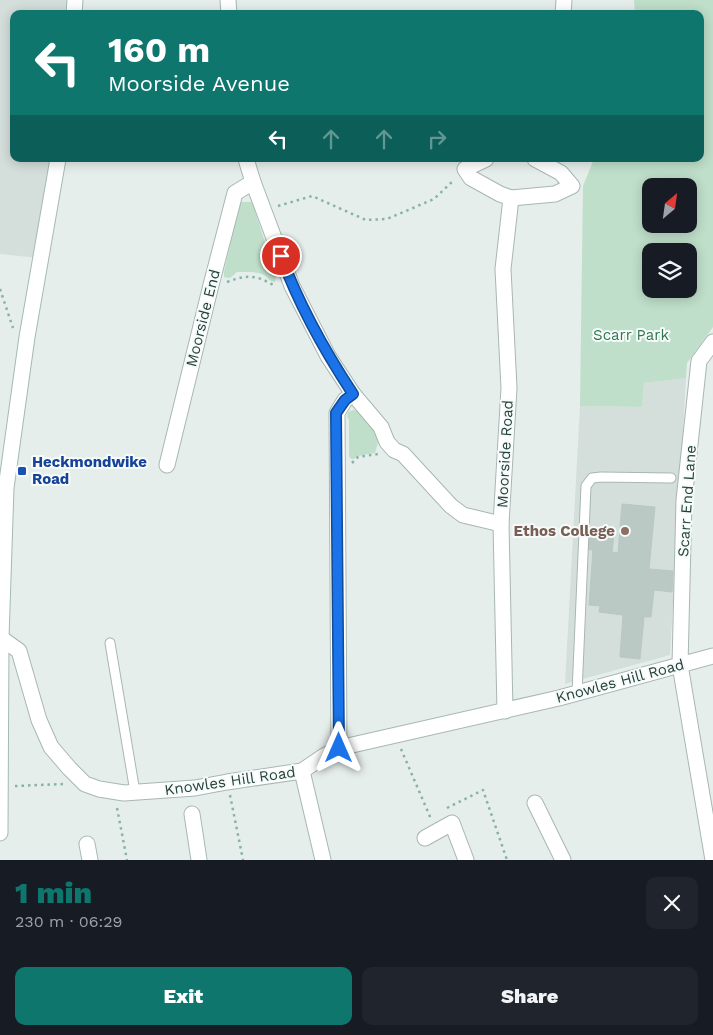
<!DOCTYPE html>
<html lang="en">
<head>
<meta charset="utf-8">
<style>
  body { margin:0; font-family:"Work Sans",sans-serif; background:#20242c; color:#f1f3f6; height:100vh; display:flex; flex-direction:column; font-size:19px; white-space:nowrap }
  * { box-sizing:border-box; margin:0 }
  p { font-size:16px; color:#9ea1a6 }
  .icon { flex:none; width:28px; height:28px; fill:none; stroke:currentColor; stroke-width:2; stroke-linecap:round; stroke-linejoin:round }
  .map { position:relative; height:860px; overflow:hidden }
  .side { display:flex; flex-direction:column; background:#171b24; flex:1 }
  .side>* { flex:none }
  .guide { position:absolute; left:10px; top:10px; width:694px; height:152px; border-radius:10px; box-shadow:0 2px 12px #0003; background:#0f766e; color:#fff; overflow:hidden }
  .needle { width:32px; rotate:29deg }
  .tools { position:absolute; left:642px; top:178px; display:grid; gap:10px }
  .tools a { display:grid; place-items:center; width:55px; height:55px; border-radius:10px; background:#171b24; box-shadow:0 2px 12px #0003; font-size:25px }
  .pin { position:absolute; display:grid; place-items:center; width:42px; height:42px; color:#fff; margin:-21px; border:2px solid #fff; border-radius:50%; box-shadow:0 1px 5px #0007 }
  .me { position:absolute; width:55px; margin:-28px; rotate:0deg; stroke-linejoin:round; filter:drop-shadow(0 0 4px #0008) }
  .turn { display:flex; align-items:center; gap:18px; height:105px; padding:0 15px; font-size:22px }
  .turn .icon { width:65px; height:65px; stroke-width:2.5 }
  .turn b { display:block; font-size:35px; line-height:42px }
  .lanes { display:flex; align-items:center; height:48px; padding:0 15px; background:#0003; justify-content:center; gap:25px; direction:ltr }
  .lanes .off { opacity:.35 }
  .round { display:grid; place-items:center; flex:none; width:52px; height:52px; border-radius:10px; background:#20242c }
  .headline { display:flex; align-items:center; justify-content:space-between; height:85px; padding:0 15px }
  h1 { font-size:30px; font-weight:800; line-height:38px; color:#0f766e }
  .primary-button { display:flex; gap:10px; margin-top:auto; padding:10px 15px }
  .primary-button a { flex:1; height:58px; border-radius:10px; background:#0f766e; color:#fff; font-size:20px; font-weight:800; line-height:58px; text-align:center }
  .primary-button a+a { background:#20242c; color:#f1f3f6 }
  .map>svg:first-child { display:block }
  .built { fill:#d4deda }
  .green { fill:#bfdfca; fill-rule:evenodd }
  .building { fill:#bbc9c5; stroke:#b8c8c3 }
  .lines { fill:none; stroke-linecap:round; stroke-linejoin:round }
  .lane-casing { stroke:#a8b7b3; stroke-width:11 }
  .street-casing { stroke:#a8b7b3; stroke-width:17 }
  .secondary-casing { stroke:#a4bab4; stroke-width:17 }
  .path { stroke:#86b2a8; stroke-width:2.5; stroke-dasharray:2.5 4; stroke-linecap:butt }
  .lane { stroke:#fff; stroke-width:9 }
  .street { stroke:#fff; stroke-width:15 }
  .secondary { stroke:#fff; stroke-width:15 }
  .route-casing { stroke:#114b97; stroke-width:12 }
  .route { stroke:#1a73e8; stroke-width:9 }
  .transit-dot { fill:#1a4fb4; stroke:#f6fbf9; stroke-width:2 }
  .education-dot { fill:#8d6e63; stroke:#f6fbf9; stroke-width:2 }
  .labels { text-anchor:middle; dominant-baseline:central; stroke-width:4; stroke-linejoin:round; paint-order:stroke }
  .street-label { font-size:15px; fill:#24413c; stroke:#f6fbf9 }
  .park-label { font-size:15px; fill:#2e7851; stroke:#f6fbf9 }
  .transit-label { font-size:15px; font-weight:bold; fill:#164399; stroke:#f6fbf9; text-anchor:start }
  .education-label { font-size:15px; font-weight:bold; fill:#785e54; stroke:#f6fbf9; text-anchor:end }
</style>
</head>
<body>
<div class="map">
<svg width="713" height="860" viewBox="0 0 713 860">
  <rect width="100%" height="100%" fill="#e6eeeb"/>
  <g class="built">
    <polygon points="0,0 75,0 74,14 14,14 14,159 58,159 39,258 0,254"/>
    <polygon points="686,378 670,655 565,684 580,406 642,407 644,383"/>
  </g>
  <g class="green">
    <path d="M634,0H713V327L687,363L686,378L644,383L642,407L580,406L583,186L594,159H700V14H635ZM651,186H689V224H651ZM651,251H689V289H651Z"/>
    <path d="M240,202H252L276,276L275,282C268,281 269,278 264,275C257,271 245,272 237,272L230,278L224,277V272Z"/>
    <path d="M353,410C367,412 377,428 378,441C378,444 376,449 375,453L357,456L354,459H351L349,456V420L347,417L348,412Z"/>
  </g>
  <polygon class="building" points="622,504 655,507 649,569 673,571 672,592 654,590 651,617 644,617 640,659 620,657 623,615 599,612 600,606 589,605 593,550 585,549 587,532 614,534 612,552 618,553"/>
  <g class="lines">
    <g class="lane-casing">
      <g id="lane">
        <polyline points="110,643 135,792"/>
        <polyline points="577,693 586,486 592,478 601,477 671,478"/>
      </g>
    </g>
    <g class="street-casing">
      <g id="street">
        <polyline points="228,0 229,14"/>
        <polyline points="563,14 564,0"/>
        <polyline points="246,159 253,182 292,286 328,356 353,394 381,427 387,442 394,450 403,454 451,506 463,515 501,524"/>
        <polyline points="486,159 465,169 471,178 500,194 511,198 555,194 572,186 561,173 535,159"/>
        <polyline points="167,465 211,285 235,193 253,182"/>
        <polyline points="1,638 19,651 39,720 51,747 69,768 85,784 99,789 124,793 195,788 227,782 302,771 324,756 339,748 559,698 713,656"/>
        <polyline points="505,711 501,524 509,388 503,269 511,198"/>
        <polyline points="339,748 337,413 345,400 353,394"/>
        <polyline points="302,771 323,860"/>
        <polyline points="535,803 563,860"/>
        <polyline points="192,814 199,860"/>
        <polyline points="425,838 452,823 466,860"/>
        <polyline points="87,844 90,860"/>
        <polyline points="713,860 680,665 684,500 699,361 713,342"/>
      </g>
    </g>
    <g class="secondary-casing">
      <g id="secondary">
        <polyline points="74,14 75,0"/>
        <polyline points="0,833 1,638 6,488 27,337 58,159"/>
      </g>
    </g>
    <g class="path">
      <polyline points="278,206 312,196 366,220 387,219 434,199 454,180"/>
      <path d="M227,282C249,274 256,275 275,286"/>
      <polyline points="0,289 13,328"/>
      <polyline points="352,463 358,457 378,454"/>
      <polyline points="401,749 431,819"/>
      <polyline points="15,786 64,784"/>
      <polyline points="230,795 243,860"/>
      <polyline points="117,808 127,860"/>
      <polyline points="447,808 483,790 507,860"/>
    </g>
    <use href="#lane" class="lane"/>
    <use href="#street" class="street"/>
    <use href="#secondary" class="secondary"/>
  </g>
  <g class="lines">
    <g class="route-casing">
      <path id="route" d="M281,256C299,305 324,350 353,394L345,400L336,413L339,748"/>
    </g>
    <use href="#route" class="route"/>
  </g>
  <rect class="transit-dot" x="17" y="466" width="10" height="10" rx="2.5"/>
  <circle class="education-dot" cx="625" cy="531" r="5"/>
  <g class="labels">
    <g class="street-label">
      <text transform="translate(203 318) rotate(-76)">Moorside End</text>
      <text transform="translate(505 454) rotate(-87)">Moorside Road</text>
      <text transform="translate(687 501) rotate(-86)">Scarr End Lane</text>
      <text transform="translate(620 681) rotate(-15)">Knowles Hill Road</text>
      <text transform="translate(230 781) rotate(-8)">Knowles Hill Road</text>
    </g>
    <g class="park-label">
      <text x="631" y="335">Scarr Park</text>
    </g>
    <g class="transit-label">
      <text x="32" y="462">Heckmondwike<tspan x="32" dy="17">Road</tspan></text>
    </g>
    <g class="education-label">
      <text x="615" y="531">Ethos College</text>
    </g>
  </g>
</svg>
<div class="tools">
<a><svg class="needle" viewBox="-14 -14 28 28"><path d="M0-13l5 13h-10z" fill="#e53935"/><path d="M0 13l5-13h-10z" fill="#9ea1a6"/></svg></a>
<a><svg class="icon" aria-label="layers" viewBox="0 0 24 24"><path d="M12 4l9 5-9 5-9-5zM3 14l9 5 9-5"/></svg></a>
</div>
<div class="pin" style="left:281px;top:256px;background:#d93025"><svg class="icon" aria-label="arrive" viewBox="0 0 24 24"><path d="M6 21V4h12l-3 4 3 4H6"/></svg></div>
<svg class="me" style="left:339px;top:748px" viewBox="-20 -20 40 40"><path d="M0-17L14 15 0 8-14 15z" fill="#1a73e8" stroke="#fff" stroke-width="4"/></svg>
<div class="guide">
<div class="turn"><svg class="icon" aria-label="left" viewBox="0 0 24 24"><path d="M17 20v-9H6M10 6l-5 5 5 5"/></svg><div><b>160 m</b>Moorside Avenue</div></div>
<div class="lanes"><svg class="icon" aria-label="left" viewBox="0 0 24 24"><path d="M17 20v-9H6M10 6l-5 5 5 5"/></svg><svg class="icon off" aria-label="ahead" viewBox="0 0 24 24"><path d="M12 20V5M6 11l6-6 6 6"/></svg><svg class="icon off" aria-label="ahead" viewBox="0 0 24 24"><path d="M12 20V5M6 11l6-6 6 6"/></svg><svg class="icon off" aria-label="right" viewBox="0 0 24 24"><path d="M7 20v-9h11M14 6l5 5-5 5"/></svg></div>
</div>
</div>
<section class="side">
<div class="headline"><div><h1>1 min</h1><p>230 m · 06:29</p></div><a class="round"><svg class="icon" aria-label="close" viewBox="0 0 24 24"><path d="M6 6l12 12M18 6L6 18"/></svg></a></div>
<div class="primary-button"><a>Exit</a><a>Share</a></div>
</section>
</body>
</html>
